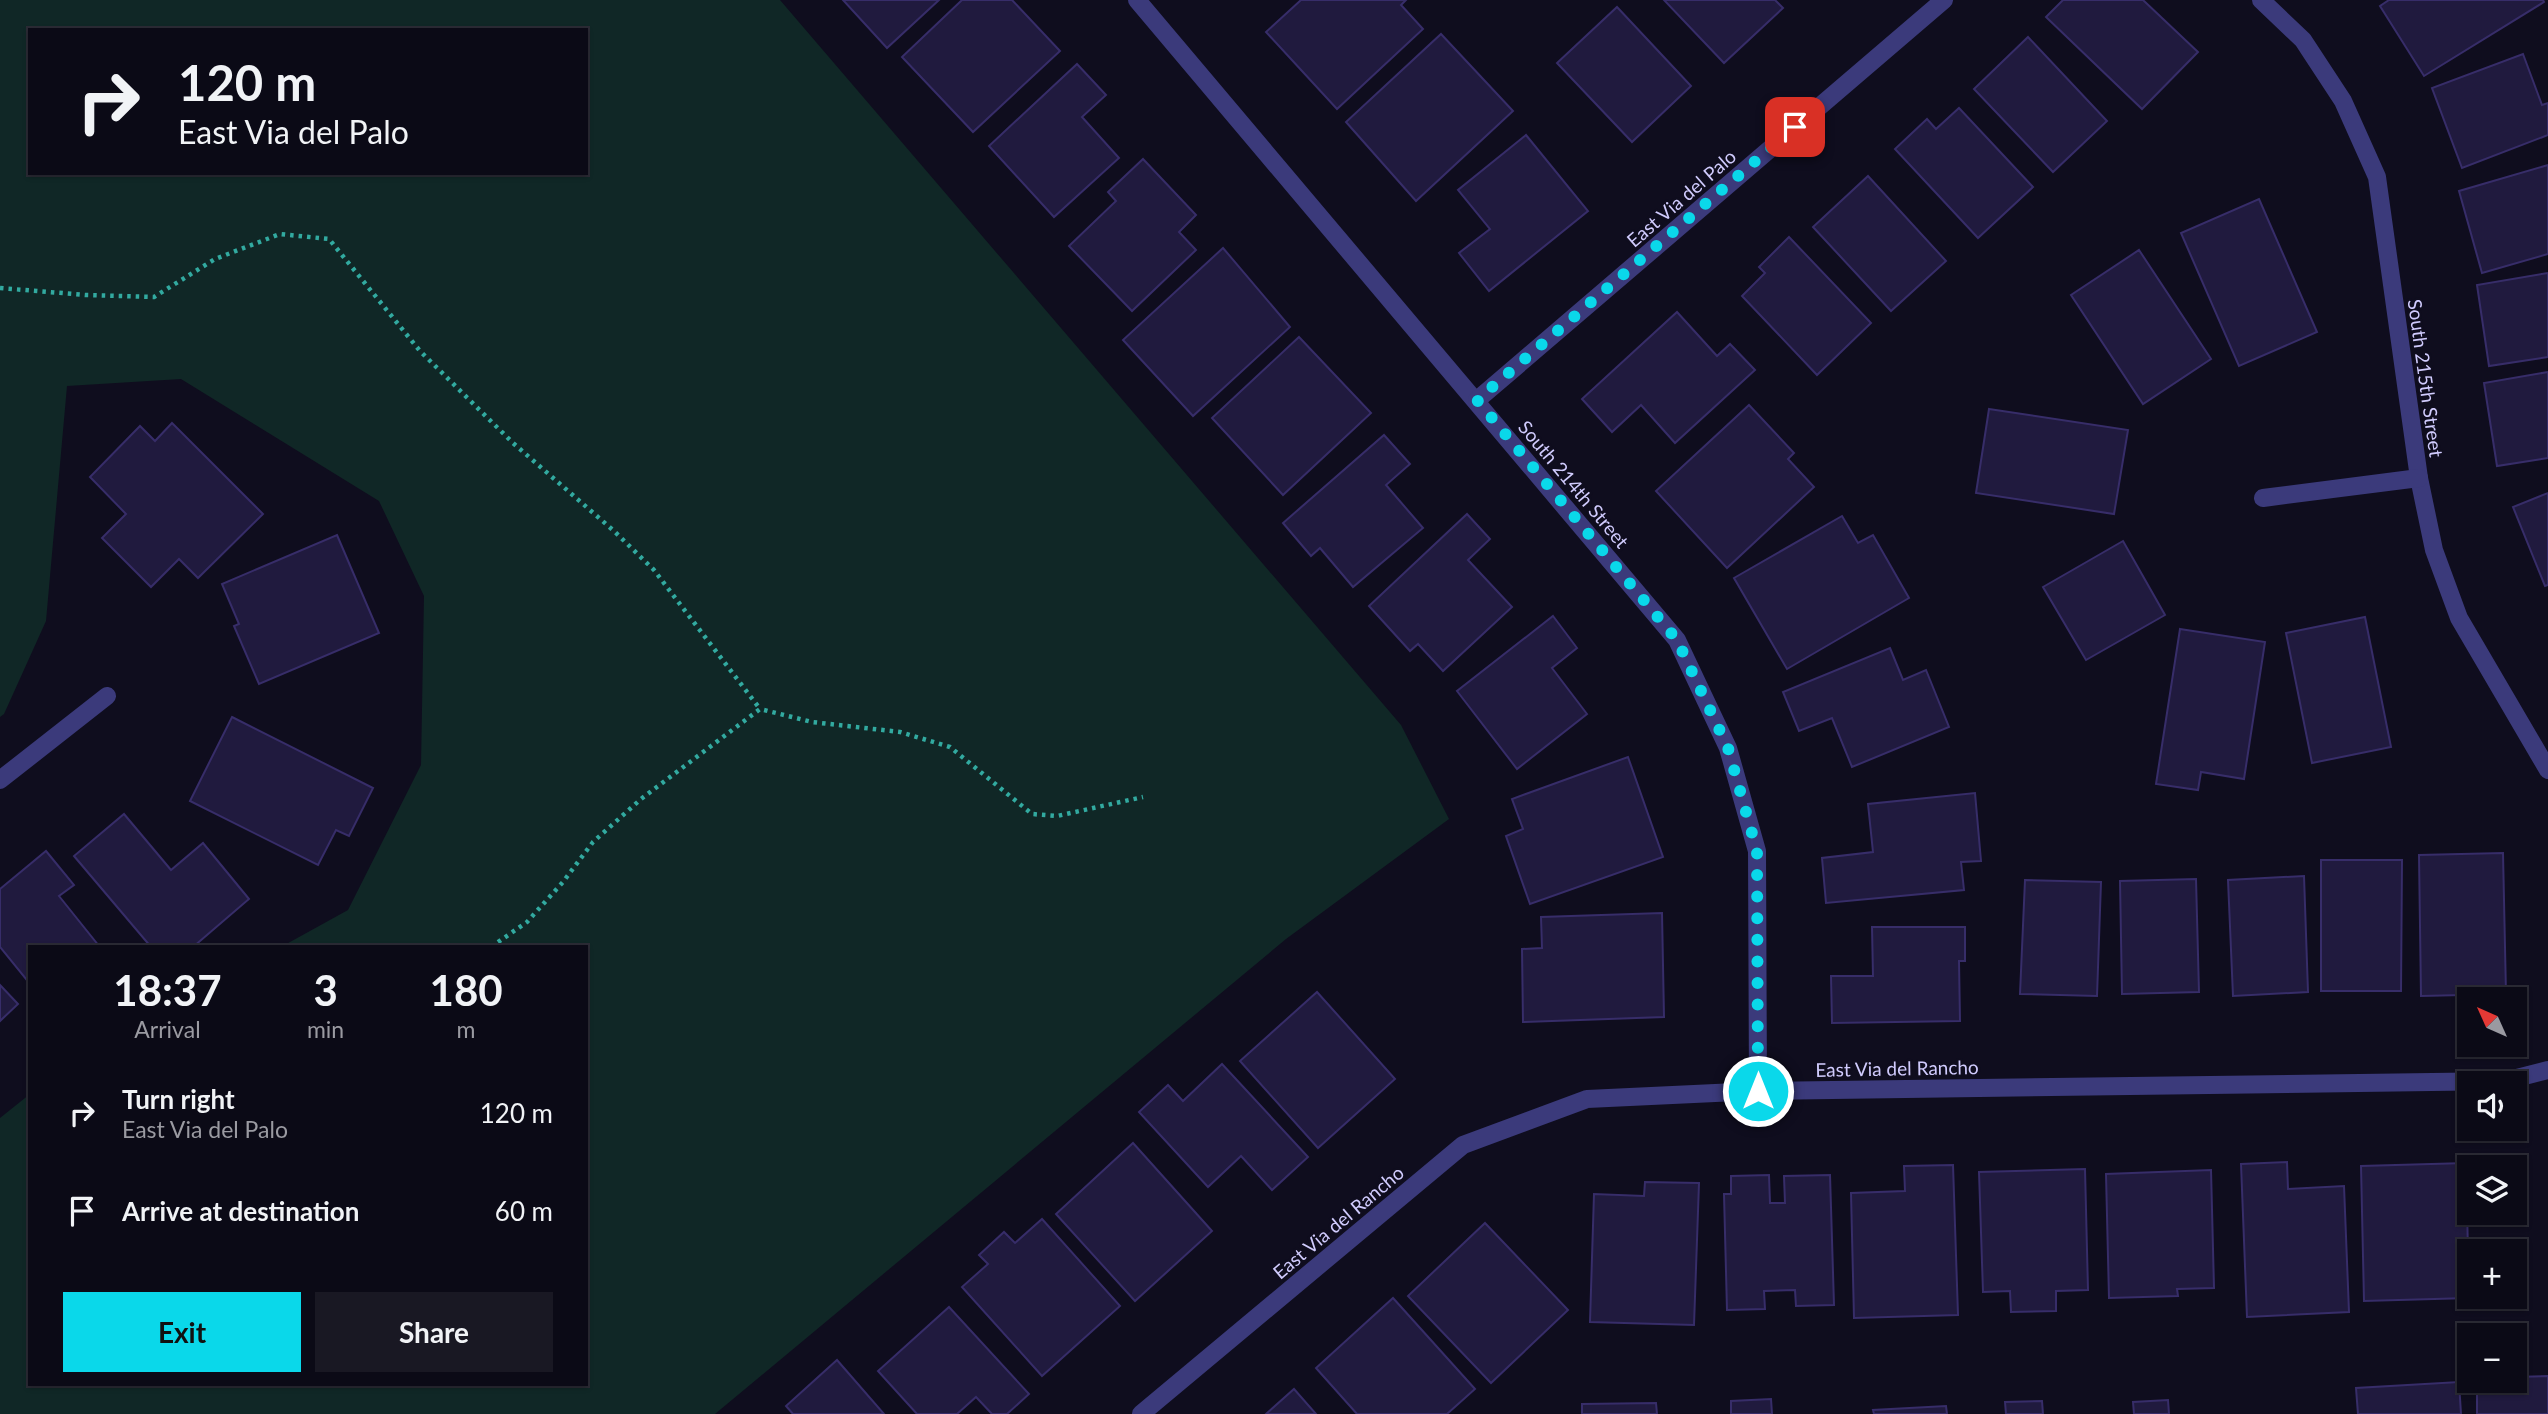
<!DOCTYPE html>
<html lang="en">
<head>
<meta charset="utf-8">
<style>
  body { margin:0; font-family:Lato,sans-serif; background:#191823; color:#f1f3f6; height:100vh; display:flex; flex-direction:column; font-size:26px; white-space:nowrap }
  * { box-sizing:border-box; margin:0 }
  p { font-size:23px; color:#9a9aa1 }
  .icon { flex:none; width:38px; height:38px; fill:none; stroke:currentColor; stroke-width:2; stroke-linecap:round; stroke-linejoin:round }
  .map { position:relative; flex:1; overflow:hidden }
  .drawer { position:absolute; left:28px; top:945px; width:560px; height:441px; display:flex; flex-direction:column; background:#0b0a16; border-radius:0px; box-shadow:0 2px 5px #0004,0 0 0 2px #2b2b35 }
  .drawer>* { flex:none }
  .top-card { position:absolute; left:28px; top:28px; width:560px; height:147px; border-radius:0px; box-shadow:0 2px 5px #0004,0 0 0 2px #2b2b35; background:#0b0a16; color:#f1f3f6; overflow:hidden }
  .needle { width:46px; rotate:315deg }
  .buttons { position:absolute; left:2457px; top:987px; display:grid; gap:14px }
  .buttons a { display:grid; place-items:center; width:70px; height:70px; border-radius:0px; background:#0b0a16; box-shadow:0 2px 5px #0004,0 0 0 2px #2b2b35; font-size:35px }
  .pin { position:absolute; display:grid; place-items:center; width:60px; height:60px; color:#fff; margin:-30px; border-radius:14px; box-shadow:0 4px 10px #0006 }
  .me { position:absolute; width:77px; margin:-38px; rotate:0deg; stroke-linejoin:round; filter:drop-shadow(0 0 5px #0008) }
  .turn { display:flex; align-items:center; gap:24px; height:147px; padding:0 35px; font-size:32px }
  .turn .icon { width:91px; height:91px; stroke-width:2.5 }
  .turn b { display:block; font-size:49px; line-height:60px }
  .eta { display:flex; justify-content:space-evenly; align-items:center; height:119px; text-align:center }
  .eta b { font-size:42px; font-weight:700; line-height:49px }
  .primary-button { display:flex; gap:14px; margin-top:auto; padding:14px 35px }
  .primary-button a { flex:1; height:80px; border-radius:0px; background:#0ad8ea; color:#111; font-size:28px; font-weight:700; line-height:80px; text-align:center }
  .primary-button a+a { background:#191823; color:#f1f3f6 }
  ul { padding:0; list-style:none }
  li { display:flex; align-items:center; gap:21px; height:98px; padding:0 35px }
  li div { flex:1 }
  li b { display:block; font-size:26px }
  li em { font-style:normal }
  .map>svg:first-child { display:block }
  .green { fill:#102726; fill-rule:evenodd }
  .building { fill:#201a3e; stroke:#372d69; stroke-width:2 }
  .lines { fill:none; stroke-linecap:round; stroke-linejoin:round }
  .path { stroke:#32aaa0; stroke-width:4.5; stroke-dasharray:3.5 5; stroke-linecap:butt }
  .minor { stroke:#3b3a7b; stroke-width:18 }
  .route { stroke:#0ad8ea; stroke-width:12; stroke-dasharray:0 21.6 }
  .labels { text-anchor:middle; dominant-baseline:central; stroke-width:5; stroke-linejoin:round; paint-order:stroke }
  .street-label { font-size:19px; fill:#d0cbfd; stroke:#0f0d1e }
</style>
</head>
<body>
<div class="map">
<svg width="2548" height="1414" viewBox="0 0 2548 1414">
  <rect width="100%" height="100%" fill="#0f0d1e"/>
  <path class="green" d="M0,0H780L1401,725L1449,819L1286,939L715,1414H0V1118L30,1094V1384H586V947H281L348,910L421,765L424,596L379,501L181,379L67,386L46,621L4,714L0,717ZM30,30H586V173H30Z"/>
  <g class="building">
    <polygon points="843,0 939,0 887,48"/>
    <polygon points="962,0 1012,0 1060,51 973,132 902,57"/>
    <polygon points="1301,0 1406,0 1401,5 1423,29 1337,109 1266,32"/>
    <polygon points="1664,0 1775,0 1783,8 1724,63"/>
    <polygon points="2063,0 2143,0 2198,52 2142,109 2046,17"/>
    <polygon points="2389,0 2543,0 2544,2 2424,76 2380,6"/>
    <polygon points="1617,7 1691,86 1632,142 1557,63"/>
    <polygon points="1441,34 1513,111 1416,201 1346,122"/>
    <polygon points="2028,37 2107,121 2053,172 1974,89"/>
    <polygon points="2523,54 2542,105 2548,103 2548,135 2462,168 2432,88"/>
    <polygon points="1077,64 1106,95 1082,117 1119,158 1054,217 989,146"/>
    <polygon points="1959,108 2033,187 1978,238 1895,149 1927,119 1936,129"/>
    <polygon points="1526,135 1588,211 1489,291 1459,253 1490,229 1458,190"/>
    <polygon points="1143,159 1196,215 1179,232 1196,250 1132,311 1069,246 1116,201 1108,192"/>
    <polygon points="2548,165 2548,254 2482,273 2459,191"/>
    <polygon points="1868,176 1946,261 1891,311 1813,227"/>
    <polygon points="2259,199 2317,332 2239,366 2181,233"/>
    <polygon points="1789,237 1871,323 1817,375 1742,296 1765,273 1759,267"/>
    <polygon points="1223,248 1290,327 1193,416 1123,340"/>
    <polygon points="2139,250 2211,359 2143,404 2071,295"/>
    <polygon points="2548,273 2548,357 2489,366 2477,285"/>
    <polygon points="1677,312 1717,356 1730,344 1755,370 1675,443 1641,405 1612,432 1582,399"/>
    <polygon points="1299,337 1371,413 1283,495 1212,418"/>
    <polygon points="2548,372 2548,458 2497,466 2484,383"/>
    <polygon points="1749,405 1794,453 1788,459 1814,487 1727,568 1656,491"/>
    <polygon points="1989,409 2128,430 2114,514 1976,493"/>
    <polygon points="172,423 263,514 198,578 179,559 151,587 102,538 126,514 90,477 140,426 155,441"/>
    <polygon points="1384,435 1410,464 1386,485 1423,528 1353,587 1320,548 1311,556 1283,523"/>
    <polygon points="2548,493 2548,585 2545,586 2513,507"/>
    <polygon points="1467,514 1490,539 1468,560 1512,607 1443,671 1418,644 1410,651 1369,606"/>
    <polygon points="1842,516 1858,543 1873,535 1909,598 1787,669 1734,578"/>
    <polygon points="337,535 379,633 259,684 234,626 239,624 222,584"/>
    <polygon points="2123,541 2165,615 2086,660 2043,587"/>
    <polygon points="1553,616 1577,648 1552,668 1587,714 1517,769 1457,691"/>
    <polygon points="2365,617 2391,747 2312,763 2286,633"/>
    <polygon points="2180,629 2265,642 2244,779 2201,772 2198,790 2156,784"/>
    <polygon points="1890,648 1903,680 1926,670 1949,727 1852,767 1832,718 1799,731 1783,692"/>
    <polygon points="232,717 373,788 349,836 336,830 318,865 190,801"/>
    <polygon points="1628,757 1663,857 1530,904 1506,836 1523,829 1512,799"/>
    <polygon points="1975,793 1981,861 1961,862 1964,890 1826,903 1822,858 1873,852 1868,804"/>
    <polygon points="124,814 171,870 203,843 249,899 193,947 151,947 74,856"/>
    <polygon points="46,851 74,885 59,896 99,946 30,947 30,984 0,947 0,889"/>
    <polygon points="2503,853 2506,994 2421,996 2419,855"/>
    <polygon points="2321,860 2402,860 2401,991 2321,991"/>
    <polygon points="2304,876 2308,992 2233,996 2228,880"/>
    <polygon points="2196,879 2199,992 2122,994 2120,881"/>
    <polygon points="2025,880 2101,882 2097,996 2020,994"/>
    <polygon points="1662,913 1664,1017 1523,1022 1522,949 1542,948 1541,917"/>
    <polygon points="1872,927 1965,927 1965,961 1959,961 1960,1021 1832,1023 1831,976 1873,976"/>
    <polygon points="0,985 18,1004 0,1021"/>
    <polygon points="1317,992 1395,1079 1318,1148 1240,1061"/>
    <polygon points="1222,1064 1308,1157 1272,1190 1241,1156 1208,1187 1139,1112 1168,1085 1183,1101"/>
    <polygon points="1133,1143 1212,1231 1135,1301 1056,1214"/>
    <polygon points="2287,1162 2288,1189 2344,1186 2349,1312 2247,1317 2241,1164"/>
    <polygon points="2466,1163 2469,1298 2364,1301 2361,1166"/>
    <polygon points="1953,1165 1958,1315 1854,1318 1851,1193 1905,1191 1904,1166"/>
    <polygon points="2085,1169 2088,1290 2056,1291 2056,1311 2011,1312 2010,1291 1983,1292 1979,1172"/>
    <polygon points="2211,1170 2214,1288 2177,1289 2178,1296 2109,1298 2106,1174"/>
    <polygon points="1769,1175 1770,1203 1785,1203 1784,1176 1830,1175 1834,1305 1796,1306 1795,1290 1764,1291 1765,1309 1727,1310 1724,1194 1731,1194 1731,1176"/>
    <polygon points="1645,1182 1699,1183 1694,1325 1590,1322 1594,1194 1644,1196"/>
    <polygon points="1042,1219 1120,1306 1042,1376 962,1287 988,1264 979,1255 1004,1232 1015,1243"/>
    <polygon points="1485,1223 1568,1310 1491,1383 1408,1296"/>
    <polygon points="1393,1298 1475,1389 1447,1414 1357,1414 1316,1368"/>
    <polygon points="949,1307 1029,1394 1007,1414 992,1414 976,1397 957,1414 917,1414 878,1371"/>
    <polygon points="837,1360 884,1414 793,1414 786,1406"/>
    <polygon points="2548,1376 2548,1414 2477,1414 2477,1394 2508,1393 2508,1381 2515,1381 2515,1377"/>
    <polygon points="2459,1382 2461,1414 2358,1414 2356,1388"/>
    <polygon points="1294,1389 1316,1414 1266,1414"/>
    <polygon points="1771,1399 1772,1414 1731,1414 1731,1401"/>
    <polygon points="2168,1400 2169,1414 2134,1414 2133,1402"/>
    <polygon points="2042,1401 2043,1414 2006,1414 2005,1402"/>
    <polygon points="1656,1403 1657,1414 1582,1414 1582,1404"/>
    <polygon points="1946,1406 1947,1414 1874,1414 1873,1410"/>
  </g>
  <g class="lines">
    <g class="path">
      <polyline points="0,288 86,295 154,297 215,259 280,234 329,239 420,351 513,443 614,531 654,570 760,709"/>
      <polyline points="491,947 527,922 563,882 593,842 641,799 760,709 812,722 900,732 950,747 1032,814 1057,816 1143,797"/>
    </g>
    <g class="minor">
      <polyline points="1137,0 1677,640 1728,748 1757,851 1758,1091"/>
      <polyline points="2261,0 2303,40 2343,101 2377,177 2419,478 2434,550 2459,618 2548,770"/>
      <polyline points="1477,400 1944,0"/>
      <polyline points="2263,498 2419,478"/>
      <polyline points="0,780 107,696"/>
      <polyline points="1141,1414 1463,1145 1587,1099 1758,1091 2505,1081 2548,1070"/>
    </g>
  </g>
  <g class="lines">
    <polyline class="route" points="1758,1091 1757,851 1728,748 1677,640 1477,400 1795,127"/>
  </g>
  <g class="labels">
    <g class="street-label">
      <text transform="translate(1681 198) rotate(-41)">East Via del Palo</text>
      <text transform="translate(2426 378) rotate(82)">South 215th Street</text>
      <text transform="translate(1574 484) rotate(50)">South 214th Street</text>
      <text transform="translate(1897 1068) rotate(-1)">East Via del Rancho</text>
      <text transform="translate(1338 1222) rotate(-40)">East Via del Rancho</text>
    </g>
  </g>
</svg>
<div class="buttons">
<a><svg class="needle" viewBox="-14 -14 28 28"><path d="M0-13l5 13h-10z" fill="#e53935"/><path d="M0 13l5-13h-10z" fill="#9a9aa1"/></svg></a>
<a><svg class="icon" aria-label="sound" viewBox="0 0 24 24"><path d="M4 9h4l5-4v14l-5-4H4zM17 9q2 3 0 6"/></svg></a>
<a><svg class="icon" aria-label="layers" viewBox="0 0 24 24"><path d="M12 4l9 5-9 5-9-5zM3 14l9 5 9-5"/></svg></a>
<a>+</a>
<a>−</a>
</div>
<div class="pin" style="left:1795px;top:127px;background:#d93025"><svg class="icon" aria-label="arrive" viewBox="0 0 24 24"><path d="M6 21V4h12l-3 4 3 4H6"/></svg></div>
<svg class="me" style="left:1758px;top:1091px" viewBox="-20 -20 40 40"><circle r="17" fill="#0ad8ea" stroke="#fff" stroke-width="3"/><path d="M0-11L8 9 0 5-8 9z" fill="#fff"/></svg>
<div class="top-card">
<div class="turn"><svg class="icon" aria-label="right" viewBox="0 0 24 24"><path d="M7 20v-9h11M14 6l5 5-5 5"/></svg><div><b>120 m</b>East Via del Palo</div></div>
</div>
<section class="drawer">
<div class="eta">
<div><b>18:37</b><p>Arrival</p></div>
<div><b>3</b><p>min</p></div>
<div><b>180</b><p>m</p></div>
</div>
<ul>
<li><svg class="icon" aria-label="right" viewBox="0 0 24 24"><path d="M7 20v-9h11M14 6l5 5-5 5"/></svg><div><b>Turn right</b><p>East Via del Palo</p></div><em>120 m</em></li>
<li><svg class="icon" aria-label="arrive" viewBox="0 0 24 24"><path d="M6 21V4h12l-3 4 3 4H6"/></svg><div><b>Arrive at destination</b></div><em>60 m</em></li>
</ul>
<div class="primary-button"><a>Exit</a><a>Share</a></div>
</section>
</div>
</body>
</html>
